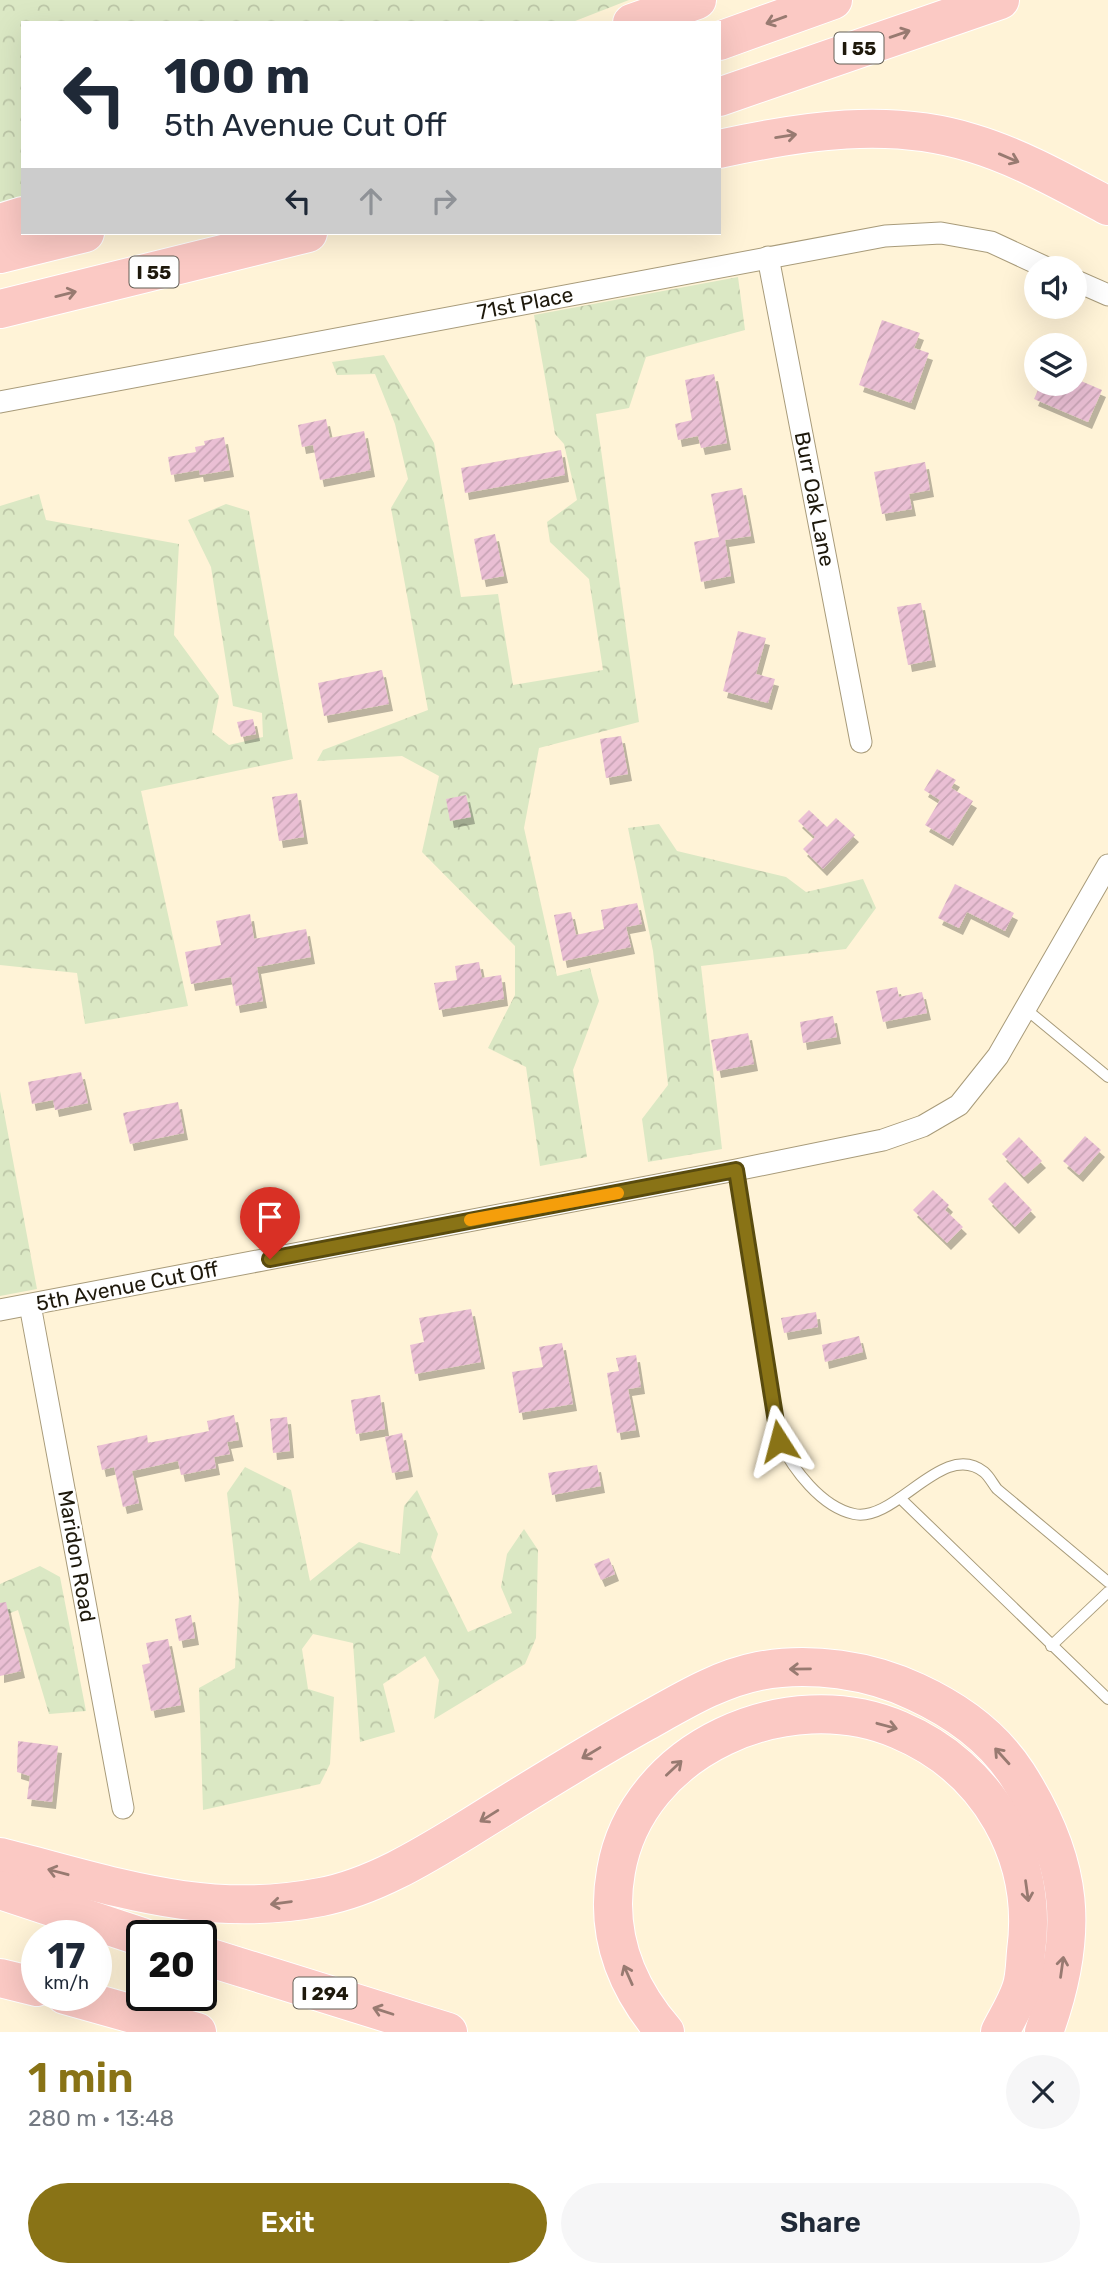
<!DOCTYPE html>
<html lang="en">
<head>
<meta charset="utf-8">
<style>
  body { margin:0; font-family:Rubik,sans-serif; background:#f6f6f7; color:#1f2937; height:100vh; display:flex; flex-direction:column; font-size:26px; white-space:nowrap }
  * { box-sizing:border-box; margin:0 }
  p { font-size:23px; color:#747a83 }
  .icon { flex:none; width:38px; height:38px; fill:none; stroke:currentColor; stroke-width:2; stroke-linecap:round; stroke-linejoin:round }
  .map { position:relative; height:2032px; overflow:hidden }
  .drawer { display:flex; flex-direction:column; background:#fff; flex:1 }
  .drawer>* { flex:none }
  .top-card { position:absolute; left:21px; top:21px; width:700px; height:214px; border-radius:0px; box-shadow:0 7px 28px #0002; background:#fff; color:#1f2937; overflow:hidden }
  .tools { position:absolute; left:1024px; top:256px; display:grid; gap:14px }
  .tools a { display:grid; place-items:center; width:63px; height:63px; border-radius:50%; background:#fff; box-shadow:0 7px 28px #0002; font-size:35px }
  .speed { position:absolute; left:21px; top:1920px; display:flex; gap:14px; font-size:35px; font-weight:700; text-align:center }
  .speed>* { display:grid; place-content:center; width:91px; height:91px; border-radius:50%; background:#fff; box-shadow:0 7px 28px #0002; line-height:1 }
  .speed small { font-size:18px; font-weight:400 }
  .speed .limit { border:4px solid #111; border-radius:10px; background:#fff; color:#111 }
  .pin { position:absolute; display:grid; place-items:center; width:60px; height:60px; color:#fff; margin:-72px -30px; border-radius:50% 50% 50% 0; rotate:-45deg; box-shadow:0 0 7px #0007 }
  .pin .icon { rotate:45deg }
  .me { position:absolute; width:77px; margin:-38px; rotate:351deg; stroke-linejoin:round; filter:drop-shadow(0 0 5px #0008) }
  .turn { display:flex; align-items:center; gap:24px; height:147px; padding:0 28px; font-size:32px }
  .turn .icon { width:91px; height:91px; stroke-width:2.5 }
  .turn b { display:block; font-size:49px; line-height:60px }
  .lanes { display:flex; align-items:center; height:66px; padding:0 28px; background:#0003; justify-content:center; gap:35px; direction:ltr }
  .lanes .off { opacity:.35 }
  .round { display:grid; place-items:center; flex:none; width:74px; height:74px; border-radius:37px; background:#f6f6f7 }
  .summary { display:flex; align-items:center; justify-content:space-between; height:119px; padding:0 28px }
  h1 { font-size:42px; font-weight:600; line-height:52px; color:#897316 }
  .cta { display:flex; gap:14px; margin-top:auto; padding:14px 28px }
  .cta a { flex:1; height:80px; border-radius:42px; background:#897316; color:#fff; font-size:28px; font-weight:600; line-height:80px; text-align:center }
  .cta a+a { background:#f6f6f7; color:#1f2937 }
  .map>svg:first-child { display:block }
  .forest { fill:url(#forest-crowns) }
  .building { fill:url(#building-hatch); filter:url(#shadow) }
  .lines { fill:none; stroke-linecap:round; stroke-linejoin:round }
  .service-casing { stroke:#a89b7a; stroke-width:12 }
  .minor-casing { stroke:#a89b7a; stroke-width:23 }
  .motorway-casing { stroke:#fff; stroke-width:40 }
  .service { stroke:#fff; stroke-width:10 }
  .minor { stroke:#fff; stroke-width:21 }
  .motorway { stroke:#fbc9c4; stroke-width:38 }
  .oneway { stroke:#987a71 }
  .route-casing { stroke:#594b0e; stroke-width:18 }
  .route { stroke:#897316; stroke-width:12 }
  .slow { stroke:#f59e0b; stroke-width:12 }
  .labels { text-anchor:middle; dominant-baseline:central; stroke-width:5; stroke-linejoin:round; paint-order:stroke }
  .shield { fill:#fff; stroke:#625e55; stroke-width:2 }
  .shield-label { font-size:19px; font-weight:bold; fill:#1e190c }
  .street-label { font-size:21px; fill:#1e190c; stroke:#fff }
</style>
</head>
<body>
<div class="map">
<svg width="1108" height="2032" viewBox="0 0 1108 2032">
  <defs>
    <pattern id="forest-crowns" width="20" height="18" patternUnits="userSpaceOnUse" patternTransform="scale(1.75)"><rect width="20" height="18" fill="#dbe8c4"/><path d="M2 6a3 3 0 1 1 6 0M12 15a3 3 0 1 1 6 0" fill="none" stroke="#bcc6a7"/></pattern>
    <pattern id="building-hatch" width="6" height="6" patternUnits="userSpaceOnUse" patternTransform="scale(1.75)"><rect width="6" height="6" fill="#eabfd4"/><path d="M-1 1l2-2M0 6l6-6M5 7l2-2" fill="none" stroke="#c8a4b5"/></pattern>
    <filter id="shadow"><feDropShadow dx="4" dy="7" stdDeviation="0" flood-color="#0004"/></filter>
  </defs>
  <rect width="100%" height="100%" fill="#fff3d7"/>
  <g class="forest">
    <polygon points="0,0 629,0 570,23 23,23 23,199 0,204"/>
    <polygon points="738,277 745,330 646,357 629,408 596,414 639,722 539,748 524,828 557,976 590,968 599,1001 573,1070 587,1157 540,1166 526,1067 488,1048 515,995 515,946 422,852 439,776 402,756 317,761 323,750 428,710 391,508 408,479 395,424 375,374 337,375 332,362 384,355 434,443 461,597 498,594 513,685 603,670 589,579 550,542 547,522 577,500 564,444 555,434 534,315"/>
    <polygon points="39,494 46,520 179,544 174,635 219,696 212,732 229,745 263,737 262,713 233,706 211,567 188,520 226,504 249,511 293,759 141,791 188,1006 85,1024 77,973 0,965 0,506"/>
    <polygon points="659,824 677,851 786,877 806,892 863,879 876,908 846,949 701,966 722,1149 648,1162 642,1119 668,1085 653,951 628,828"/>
    <polygon points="0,1091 37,1289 0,1296"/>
    <polygon points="245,1467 291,1490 310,1581 359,1542 400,1554 404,1506 417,1490 438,1534 431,1557 468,1632 512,1613 501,1587 507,1554 524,1529 538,1550 536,1638 525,1664 434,1719 439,1680 425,1656 383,1684 395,1732 360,1742 353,1643 313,1634 302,1649 308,1689 334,1697 330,1764 320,1784 203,1810 199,1688 235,1668 239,1598 227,1493"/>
    <polygon points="40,1566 60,1577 86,1711 49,1714 18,1610 0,1617 0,1584"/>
  </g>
  <g class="building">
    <polygon points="882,320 920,333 914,348 929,353 911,403 859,385"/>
    <polygon points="714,374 727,443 701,448 698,436 678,440 675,424 692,420 685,380"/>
    <polygon points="1074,378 1102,390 1088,422 1034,399 1041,383 1074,383"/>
    <polygon points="326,419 330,438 364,431 371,470 320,480 313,445 302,447 298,425"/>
    <polygon points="224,437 230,470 200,475 199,470 171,475 168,457 196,452 195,447 205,445 204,441"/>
    <polygon points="561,450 565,475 465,493 461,468"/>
    <polygon points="925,462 930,490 909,494 912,509 882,514 874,472"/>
    <polygon points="742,488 751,536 725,540 731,576 701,582 694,542 719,537 711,494"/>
    <polygon points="495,534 504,576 482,580 474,539"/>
    <polygon points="921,603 932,660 908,665 897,607"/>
    <polygon points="738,631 766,638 756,674 775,679 768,703 723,691"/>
    <polygon points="382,670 389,704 324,716 318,683"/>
    <polygon points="253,719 256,734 241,737 237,722"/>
    <polygon points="621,736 628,774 606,778 600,739"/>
    <polygon points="937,769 956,780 951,788 973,801 949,839 925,825 940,800 924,790"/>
    <polygon points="297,793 304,837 279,841 272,797"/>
    <polygon points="466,795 471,817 450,821 446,799"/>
    <polygon points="809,810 827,827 836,818 855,835 823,869 803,849 815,837 798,821"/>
    <polygon points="955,884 1014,913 1005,931 967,912 959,928 938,918"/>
    <polygon points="637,903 642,924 626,927 631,947 563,961 554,915 571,912 576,935 604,929 601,910"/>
    <polygon points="250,914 254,939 306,929 311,957 257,967 263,1001 236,1006 231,977 191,984 185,952 221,945 216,921"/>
    <polygon points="479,962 482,978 501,975 504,999 439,1010 434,983 457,980 455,966"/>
    <polygon points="897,987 899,997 922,992 927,1013 883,1022 876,991"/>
    <polygon points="833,1016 837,1037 803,1043 800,1022"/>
    <polygon points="748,1033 754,1064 717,1071 711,1040"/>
    <polygon points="81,1072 88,1103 55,1110 53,1100 32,1104 28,1082"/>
    <polygon points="178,1102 184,1133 130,1144 123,1113"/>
    <polygon points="1085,1136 1101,1150 1079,1175 1063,1161"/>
    <polygon points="1019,1137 1042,1161 1024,1177 1002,1154"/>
    <polygon points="1005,1182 1032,1210 1015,1227 988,1199"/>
    <polygon points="933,1190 949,1205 945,1210 963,1227 947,1243 913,1210"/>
    <polygon points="471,1309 481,1362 415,1374 410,1345 424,1342 419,1318"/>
    <polygon points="816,1312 818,1327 784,1333 781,1318"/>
    <polygon points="859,1336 863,1352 825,1362 822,1345"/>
    <polygon points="562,1343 573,1404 519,1413 512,1372 543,1367 539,1347"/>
    <polygon points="636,1355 641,1387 628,1389 636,1430 617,1433 607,1373 619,1371 616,1358"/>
    <polygon points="380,1395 385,1429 356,1434 351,1400"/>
    <polygon points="234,1415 239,1440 227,1442 230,1454 214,1457 216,1468 181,1475 178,1461 132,1471 139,1503 123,1507 114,1467 102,1470 97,1446 147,1435 148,1443 209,1431 207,1421"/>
    <polygon points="287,1417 290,1451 273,1453 270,1419"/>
    <polygon points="402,1433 409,1470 392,1473 385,1437"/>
    <polygon points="597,1465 601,1486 552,1495 548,1473"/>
    <polygon points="609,1558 615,1574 601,1580 594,1564"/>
    <polygon points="6,1602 21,1671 0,1676 0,1603"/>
    <polygon points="191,1615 195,1638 179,1641 175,1619"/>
    <polygon points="168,1639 181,1705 151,1711 142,1665 150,1663 146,1643"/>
    <polygon points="18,1741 58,1746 52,1802 27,1799 30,1776 17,1772"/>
  </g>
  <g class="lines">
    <g class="service-casing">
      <g id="service">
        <polyline points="1027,1010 1108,1077"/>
        <path d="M736,1170L779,1441C793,1469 821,1507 854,1514C896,1523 943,1439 984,1472C989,1476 993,1484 997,1489L1108,1582"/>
        <polyline points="900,1498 1108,1699"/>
        <polyline points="1051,1646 1108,1592"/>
      </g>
    </g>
    <g class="minor-casing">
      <g id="minor">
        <polyline points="768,257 861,742"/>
        <polyline points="1074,280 1108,295"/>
        <polyline points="0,402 885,236 941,233 991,242 1047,268"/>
        <polyline points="30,1305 123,1808"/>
        <polyline points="0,1310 736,1170 883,1140 923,1126 959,1105 998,1056 1108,865"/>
      </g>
    </g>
    <g class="motorway-casing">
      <g id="motorway">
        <polyline points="632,23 697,0"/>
        <polyline points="719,41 833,0"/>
        <polyline points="719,97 1000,0"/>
        <path d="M719,149C802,131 890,117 972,143C1019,157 1065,183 1108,206"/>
        <polyline points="0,223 23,216"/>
        <polyline points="0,254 85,233"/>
        <polyline points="0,309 308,233"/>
        <path d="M0,1857C111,1885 205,1920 321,1897C373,1887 422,1857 466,1830C525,1793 584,1756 645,1722C681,1702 718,1679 759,1671C810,1661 870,1670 916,1692C955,1710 993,1737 1017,1774C1074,1863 1080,1933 1044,2032"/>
        <polyline points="0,1890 142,1937"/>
        <polyline points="201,1955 448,2032"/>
        <polyline points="0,1978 37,1987"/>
        <polyline points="65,1995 197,2032"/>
        <path d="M665,2032C625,1986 605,1932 616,1871C637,1748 788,1682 899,1730C989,1768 1039,1857 1026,1952C1025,1964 1025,1978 1021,1989C1016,2004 1007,2018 1000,2032"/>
      </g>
    </g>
    <use href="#service" class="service"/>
    <use href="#minor" class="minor"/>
    <use href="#motorway" class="motorway"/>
  </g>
  <defs><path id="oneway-shaft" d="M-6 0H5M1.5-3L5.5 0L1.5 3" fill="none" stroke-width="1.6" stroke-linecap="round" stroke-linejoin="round" transform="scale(1.75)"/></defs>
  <g class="oneway">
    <use href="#oneway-shaft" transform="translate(776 20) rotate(160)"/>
    <use href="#oneway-shaft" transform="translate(900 34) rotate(-19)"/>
    <use href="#oneway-shaft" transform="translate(786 136) rotate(-9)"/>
    <use href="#oneway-shaft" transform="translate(1009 158) rotate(23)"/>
    <use href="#oneway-shaft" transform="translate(66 294) rotate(-14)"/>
    <use href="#oneway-shaft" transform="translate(800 1669) rotate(179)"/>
    <use href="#oneway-shaft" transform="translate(887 1726) rotate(15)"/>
    <use href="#oneway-shaft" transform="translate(591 1753) rotate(149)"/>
    <use href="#oneway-shaft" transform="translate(1002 1756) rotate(-132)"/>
    <use href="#oneway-shaft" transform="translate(674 1768) rotate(-43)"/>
    <use href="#oneway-shaft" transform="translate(489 1816) rotate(148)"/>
    <use href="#oneway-shaft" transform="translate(58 1872) rotate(-165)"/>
    <use href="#oneway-shaft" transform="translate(1027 1891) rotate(82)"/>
    <use href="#oneway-shaft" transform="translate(281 1903) rotate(172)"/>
    <use href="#oneway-shaft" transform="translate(1062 1967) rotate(-82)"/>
    <use href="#oneway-shaft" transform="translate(628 1975) rotate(-114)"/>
    <use href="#oneway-shaft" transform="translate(383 2011) rotate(-162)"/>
  </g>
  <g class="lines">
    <g class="route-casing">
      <polyline id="route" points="270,1259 736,1170 779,1441"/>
    </g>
    <use href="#route" class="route"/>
    <polyline class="slow" points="470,1220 618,1193"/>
  </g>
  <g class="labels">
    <g class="shield">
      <rect x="834.5" y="32.5" width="49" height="31" rx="5"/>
      <rect x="129.5" y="256.5" width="49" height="31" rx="5"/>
      <rect x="293.5" y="1977.5" width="63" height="31" rx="5"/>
    </g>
    <g class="shield-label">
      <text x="859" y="48">I 55</text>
      <text x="154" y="272">I 55</text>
      <text x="325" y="1993">I 294</text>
    </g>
    <g class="street-label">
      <text transform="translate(525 303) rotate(-11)">71st Place</text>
      <text transform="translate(815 499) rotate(79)">Burr Oak Lane</text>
      <text transform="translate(127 1286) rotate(-11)">5th Avenue Cut Off</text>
      <text transform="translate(77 1556) rotate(80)">Maridon Road</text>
    </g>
  </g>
</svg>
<div class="tools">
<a><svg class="icon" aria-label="sound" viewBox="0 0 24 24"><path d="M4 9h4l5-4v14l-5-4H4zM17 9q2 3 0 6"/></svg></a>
<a><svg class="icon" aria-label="layers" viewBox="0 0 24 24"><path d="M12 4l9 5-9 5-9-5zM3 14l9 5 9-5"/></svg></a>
</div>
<div class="speed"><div>17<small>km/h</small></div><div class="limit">20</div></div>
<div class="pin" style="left:270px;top:1259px;background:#d93025"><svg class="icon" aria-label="arrive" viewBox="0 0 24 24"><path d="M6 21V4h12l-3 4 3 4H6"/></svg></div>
<svg class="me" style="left:779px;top:1441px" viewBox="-20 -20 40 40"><path d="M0-17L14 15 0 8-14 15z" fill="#897316" stroke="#fff" stroke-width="4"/></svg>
<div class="top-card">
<div class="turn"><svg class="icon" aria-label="left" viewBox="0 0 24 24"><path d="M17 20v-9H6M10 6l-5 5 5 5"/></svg><div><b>100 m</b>5th Avenue Cut Off</div></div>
<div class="lanes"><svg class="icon" aria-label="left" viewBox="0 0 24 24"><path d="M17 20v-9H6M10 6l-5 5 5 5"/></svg><svg class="icon off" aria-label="ahead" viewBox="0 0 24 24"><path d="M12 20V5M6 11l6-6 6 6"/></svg><svg class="icon off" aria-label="right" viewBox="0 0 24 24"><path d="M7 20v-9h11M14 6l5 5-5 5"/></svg></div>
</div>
</div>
<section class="drawer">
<div class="summary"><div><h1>1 min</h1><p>280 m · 13:48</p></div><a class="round"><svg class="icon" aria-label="close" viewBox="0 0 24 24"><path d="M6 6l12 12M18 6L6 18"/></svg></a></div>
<div class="cta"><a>Exit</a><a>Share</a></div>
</section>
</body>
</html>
